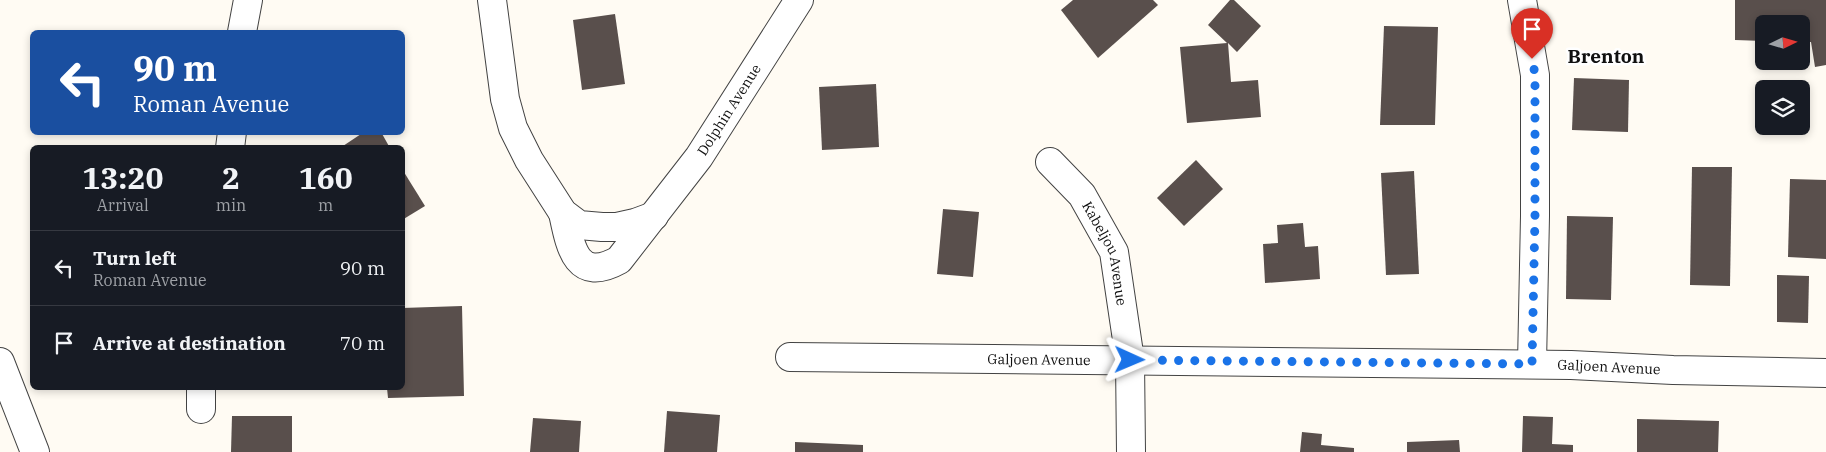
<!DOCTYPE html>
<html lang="en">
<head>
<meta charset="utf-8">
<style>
  body { margin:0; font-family:"IBM Plex Serif",serif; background:#242831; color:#f1f3f6; height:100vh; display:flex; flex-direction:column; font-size:19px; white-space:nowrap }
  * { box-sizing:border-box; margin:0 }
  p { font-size:16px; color:#9ea1a6 }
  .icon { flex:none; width:28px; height:28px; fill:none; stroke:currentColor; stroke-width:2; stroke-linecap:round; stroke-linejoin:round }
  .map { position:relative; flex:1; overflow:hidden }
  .panel { position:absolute; left:30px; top:145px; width:375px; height:245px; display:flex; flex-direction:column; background:#171b24; border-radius:8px; box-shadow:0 2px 8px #0003 }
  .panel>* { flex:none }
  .banner { position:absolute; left:30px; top:30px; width:375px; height:105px; border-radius:8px; box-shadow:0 2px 8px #0003; background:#1a4fa0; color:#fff; overflow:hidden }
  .needle { width:32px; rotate:85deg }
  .tools { position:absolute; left:1755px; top:15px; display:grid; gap:10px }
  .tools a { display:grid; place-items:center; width:55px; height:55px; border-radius:8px; background:#171b24; box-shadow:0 2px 8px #0003; font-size:25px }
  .pin { position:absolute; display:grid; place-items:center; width:42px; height:42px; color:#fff; margin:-51px -21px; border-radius:50% 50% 50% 0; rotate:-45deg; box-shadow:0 0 5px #0007 }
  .pin .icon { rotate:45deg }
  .me { position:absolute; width:55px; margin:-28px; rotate:91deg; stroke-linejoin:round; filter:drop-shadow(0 0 4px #0008) }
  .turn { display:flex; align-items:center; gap:18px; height:105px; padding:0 20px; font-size:22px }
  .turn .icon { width:65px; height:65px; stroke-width:2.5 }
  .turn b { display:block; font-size:35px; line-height:42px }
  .eta { display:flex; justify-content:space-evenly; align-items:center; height:85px; text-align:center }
  .eta b { font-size:30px; font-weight:800; line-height:35px }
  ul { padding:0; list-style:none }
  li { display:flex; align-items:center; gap:15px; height:75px; padding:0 20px; border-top:1px solid #363941 }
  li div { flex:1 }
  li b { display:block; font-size:19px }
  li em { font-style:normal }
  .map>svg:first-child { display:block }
  .building { fill:#594f4c }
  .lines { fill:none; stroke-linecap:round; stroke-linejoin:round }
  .minor-casing { stroke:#434343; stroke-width:30 }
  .minor { stroke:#fff; stroke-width:28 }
  .route { stroke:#1a73e8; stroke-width:9; stroke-dasharray:0 16.2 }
  .labels { text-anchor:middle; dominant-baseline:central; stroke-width:5; stroke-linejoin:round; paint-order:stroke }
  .street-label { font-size:14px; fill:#101010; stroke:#fff }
  .district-label { font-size:19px; font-weight:bold; fill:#101010; stroke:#fff }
</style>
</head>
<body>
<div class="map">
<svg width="1826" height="452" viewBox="0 0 1826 452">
  <rect width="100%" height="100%" fill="#fffbf3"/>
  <g class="building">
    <polygon points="1073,0 1153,0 1158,5 1098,58 1061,10"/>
    <polygon points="1230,0 1234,0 1261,26 1237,52 1228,43 1231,82 1258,80 1261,117 1187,123 1180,47 1227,43 1208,25"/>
    <polygon points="1735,0 1826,0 1826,65 1815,67 1811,42 1801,42 1801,24 1764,24 1764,41 1735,40"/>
    <polygon points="615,14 625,84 582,90 573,20"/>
    <polygon points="1384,26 1438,27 1435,125 1380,125"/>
    <polygon points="1574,78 1629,80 1628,132 1572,130"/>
    <polygon points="876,84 879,147 822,150 819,87"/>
    <polygon points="364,132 381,132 390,148 340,148"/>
    <polygon points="1196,160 1223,189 1184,226 1157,198"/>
    <polygon points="1692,167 1732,167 1730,286 1690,285"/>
    <polygon points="402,169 425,206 402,220"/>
    <polygon points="1414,171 1419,274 1386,275 1381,173"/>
    <polygon points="1790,179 1826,180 1826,259 1788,257"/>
    <polygon points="943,209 979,212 973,277 937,274"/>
    <polygon points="1567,216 1613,217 1611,300 1566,299"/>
    <polygon points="1303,223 1305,247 1318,246 1320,279 1265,283 1263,244 1278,243 1277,225"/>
    <polygon points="1777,275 1809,276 1808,323 1777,322"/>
    <polygon points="462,306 464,396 388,398 387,388 402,388 402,308"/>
    <polygon points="667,411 720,415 717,452 664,452"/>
    <polygon points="232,416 292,416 292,452 231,452"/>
    <polygon points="1523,416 1553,417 1552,444 1573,445 1573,452 1522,452"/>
    <polygon points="533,418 581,421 579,452 530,452"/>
    <polygon points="1637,419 1719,421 1718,452 1637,452"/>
    <polygon points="1302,432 1322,434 1321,445 1354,448 1354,452 1300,452"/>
    <polygon points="1459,440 1460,452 1407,452 1407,442"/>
    <polygon points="795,442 863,445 863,452 795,452"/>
  </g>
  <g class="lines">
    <g class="minor-casing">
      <g id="minor">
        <polyline points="492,0 505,99 513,128 529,160 563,213 579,225 602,227 617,227 635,223 654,216"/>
        <polyline points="1522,0 1535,75 1535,216 1532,364"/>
        <polyline points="242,32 248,0"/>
        <polyline points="230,148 232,132"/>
        <path id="s1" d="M1050,162L1082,195L1114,252L1130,360L1131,452"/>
        <path id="s2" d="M563,213C570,246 576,284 619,260L699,157L799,0"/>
        <path id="s3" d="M790,357L1571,365L1673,370L1826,373"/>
        <polyline points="0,362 35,452"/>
        <polyline points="201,409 201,388"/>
      </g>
    </g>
    <use href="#minor" class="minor"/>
  </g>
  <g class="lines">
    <polyline class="route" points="1130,360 1532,364 1535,216 1535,74 1532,59"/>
  </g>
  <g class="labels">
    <g class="street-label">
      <text stroke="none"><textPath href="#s2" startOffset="280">Dolphin Avenue</textPath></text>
      <text stroke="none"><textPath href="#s1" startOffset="110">Kabeljou Avenue</textPath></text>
      <text stroke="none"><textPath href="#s3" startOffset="249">Galjoen Avenue</textPath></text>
      <text stroke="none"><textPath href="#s3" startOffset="819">Galjoen Avenue</textPath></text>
    </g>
    <g class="district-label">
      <text x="1606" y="56">Brenton</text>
    </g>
  </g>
</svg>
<div class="tools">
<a><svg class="needle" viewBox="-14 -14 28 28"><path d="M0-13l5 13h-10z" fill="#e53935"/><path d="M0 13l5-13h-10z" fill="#9ea1a6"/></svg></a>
<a><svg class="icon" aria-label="layers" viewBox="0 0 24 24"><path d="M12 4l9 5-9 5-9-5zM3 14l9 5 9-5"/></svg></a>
</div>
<div class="pin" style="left:1532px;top:59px;background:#d93025"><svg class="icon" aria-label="arrive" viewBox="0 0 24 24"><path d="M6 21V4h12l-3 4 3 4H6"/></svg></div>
<svg class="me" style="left:1130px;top:360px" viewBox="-20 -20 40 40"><path d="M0-17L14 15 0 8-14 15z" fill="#1a73e8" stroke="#fff" stroke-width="4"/></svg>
<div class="banner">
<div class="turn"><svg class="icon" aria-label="left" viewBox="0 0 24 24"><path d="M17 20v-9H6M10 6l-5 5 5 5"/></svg><div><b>90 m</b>Roman Avenue</div></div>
</div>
<section class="panel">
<div class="eta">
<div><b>13:20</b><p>Arrival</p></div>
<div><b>2</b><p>min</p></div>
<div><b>160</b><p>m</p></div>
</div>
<ul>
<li><svg class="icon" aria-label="left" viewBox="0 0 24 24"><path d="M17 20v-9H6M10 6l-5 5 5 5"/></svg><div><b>Turn left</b><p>Roman Avenue</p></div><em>90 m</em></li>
<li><svg class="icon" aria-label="arrive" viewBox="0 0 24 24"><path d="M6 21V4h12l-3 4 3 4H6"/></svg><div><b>Arrive at destination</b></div><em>70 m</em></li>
</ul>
</section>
</div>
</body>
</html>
